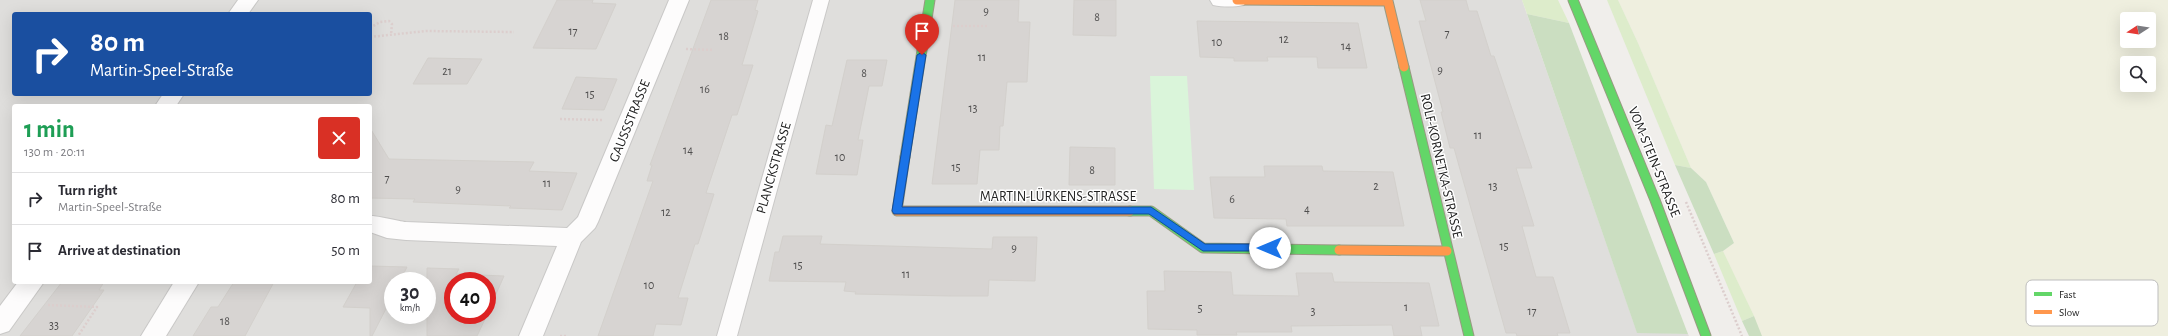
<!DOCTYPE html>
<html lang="en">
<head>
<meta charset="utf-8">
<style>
  body { margin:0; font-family:"Alegreya Sans",sans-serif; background:#f2f2f3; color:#2b2b33; height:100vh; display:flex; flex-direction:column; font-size:15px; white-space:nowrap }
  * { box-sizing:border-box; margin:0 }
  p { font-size:13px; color:#7c7c81 }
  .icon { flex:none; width:22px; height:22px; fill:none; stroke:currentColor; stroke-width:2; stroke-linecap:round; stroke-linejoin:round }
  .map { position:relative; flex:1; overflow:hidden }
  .panel { position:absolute; left:12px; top:104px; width:360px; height:180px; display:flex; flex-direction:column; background:#fff; border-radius:4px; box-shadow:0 4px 16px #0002 }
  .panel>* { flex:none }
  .top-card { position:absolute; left:12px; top:12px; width:360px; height:84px; border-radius:4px; box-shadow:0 4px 16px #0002; background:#1a4fa0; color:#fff; overflow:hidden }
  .needle { width:26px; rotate:258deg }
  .buttons { position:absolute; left:2120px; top:12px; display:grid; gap:8px }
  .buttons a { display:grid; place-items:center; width:36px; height:36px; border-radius:4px; background:#fff; box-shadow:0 4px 16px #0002; font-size:20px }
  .speed { position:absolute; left:384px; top:272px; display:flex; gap:8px; font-size:20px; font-weight:700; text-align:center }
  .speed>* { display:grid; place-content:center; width:52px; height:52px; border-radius:50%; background:#fff; box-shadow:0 4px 16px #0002; line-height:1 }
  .speed small { font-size:10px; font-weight:400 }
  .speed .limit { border:6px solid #d22; background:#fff; color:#111 }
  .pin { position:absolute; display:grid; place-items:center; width:34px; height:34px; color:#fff; margin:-41px -17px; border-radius:50% 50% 50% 0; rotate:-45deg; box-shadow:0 0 4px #0007 }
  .pin .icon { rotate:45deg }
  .me { position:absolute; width:44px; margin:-22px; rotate:270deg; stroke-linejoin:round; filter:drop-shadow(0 0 3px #0008) }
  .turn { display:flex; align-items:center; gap:14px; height:84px; padding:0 12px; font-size:18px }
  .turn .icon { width:52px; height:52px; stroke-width:2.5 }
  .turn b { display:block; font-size:28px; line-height:34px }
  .round { display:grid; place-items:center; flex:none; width:42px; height:42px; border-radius:4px; background:#f2f2f3 }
  .headline { display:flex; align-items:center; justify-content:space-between; height:68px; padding:0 12px }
  h1 { font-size:24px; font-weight:700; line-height:30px; color:#1e9e55 }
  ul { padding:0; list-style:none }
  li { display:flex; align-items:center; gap:12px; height:52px; padding:0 12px; border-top:1px solid #e1e1e2 }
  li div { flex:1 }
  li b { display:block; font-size:15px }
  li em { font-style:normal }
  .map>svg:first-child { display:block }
  .residential { fill:#dfdedc; fill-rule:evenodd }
  .farmland { fill:#efefdf; fill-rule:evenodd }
  .grass { fill:#ddeccb }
  .forest { fill:#cbdec1 }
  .park { fill:#daf5da }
  .building { fill:#d7d4d2; stroke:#d3d0cc }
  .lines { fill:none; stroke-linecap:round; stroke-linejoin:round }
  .lane-casing { stroke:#c9c8c7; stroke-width:2 }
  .street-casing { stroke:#c9c8c7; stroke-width:2 }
  .fast-casing { stroke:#999a82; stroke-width:11 }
  .slow-casing { stroke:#999a82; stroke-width:11 }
  .path { stroke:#dccecd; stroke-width:2.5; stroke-dasharray:2 2; stroke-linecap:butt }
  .lane { fill:#fdfcfc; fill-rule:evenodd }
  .street { fill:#fdfcfc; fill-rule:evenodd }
  .fast { stroke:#63d668; stroke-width:9 }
  .slow { stroke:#ff974d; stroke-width:9 }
  .route { fill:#1a73e8; stroke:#114b97 }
  .labels { text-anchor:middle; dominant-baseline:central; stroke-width:3; stroke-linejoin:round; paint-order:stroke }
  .number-label { font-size:12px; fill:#4f4e4e }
  .street-label { font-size:14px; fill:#222; stroke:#fff }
  .key { fill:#fff; stroke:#bdbdbd; stroke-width:1 }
  .key-label { font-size:11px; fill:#222 }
</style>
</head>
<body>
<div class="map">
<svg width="2168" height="336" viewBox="0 0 2168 336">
  <rect width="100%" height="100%" fill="#f0eeeb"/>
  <path class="residential" d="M0,0H1522L1637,332L1688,334L1689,336H0ZM14,14H370V94H14ZM14,106H370V282H14ZM393,281H427V315H393ZM453,281H487V315H453Z"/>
  <path class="farmland" d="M1618,0H2168V336H1762L1723,251L1734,243L1706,182L1691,168L1638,43ZM2127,19H2149V41H2127ZM2127,63H2149V85H2127Z"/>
  <g class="grass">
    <polygon points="1522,0 1558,0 1569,23 1527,14"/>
    <polygon points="1607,0 1618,0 1638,43 1691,168 1675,165"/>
    <polygon points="1723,251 1754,316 1742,321 1714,254"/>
  </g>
  <g class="forest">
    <polygon points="1527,14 1569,23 1688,334 1637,333"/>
    <polygon points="1675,165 1691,168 1706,182 1734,243 1723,251 1714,254"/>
    <polygon points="1754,316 1762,336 1749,336 1742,321"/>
  </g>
  <polygon class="park" points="1150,76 1187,76 1194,190 1154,189"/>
  <g class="building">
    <polygon points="557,0 593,0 592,3 616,4 596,49 533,48"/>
    <polygon points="711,0 758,0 755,10 758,11 742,65 753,65 737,115 732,115 706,193 714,194 698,244 695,244 678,298 688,298 681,325 656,324 653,336 598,336 653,181 647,181 652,165 650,165"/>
    <polygon points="955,0 1019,0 1018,22 1030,22 1027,82 1007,82 1003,126 1000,126 999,150 980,150 977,184 932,184"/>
    <polygon points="1074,0 1116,0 1116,36 1073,35"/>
    <polygon points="1420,0 1466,0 1469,11 1477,11 1491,56 1494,56 1532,168 1516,168 1534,226 1522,226 1536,277 1553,277 1570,333 1557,333 1558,336 1517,336 1516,333 1506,333 1454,148 1450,148 1441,112 1443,112 1419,21 1426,21"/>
    <polygon points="1197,21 1358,23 1367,68 1318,68 1317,57 1267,57 1268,61 1234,61 1234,58 1200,57"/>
    <polygon points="428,58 482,59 467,84 413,84"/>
    <polygon points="847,60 887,60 882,86 869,86 858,140 863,140 857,175 816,174 826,125 832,126"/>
    <polygon points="576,77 617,79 604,110 562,109"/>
    <polygon points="370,128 389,159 534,162 529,171 577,173 562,210 509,208 511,206 413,202 415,199 370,198"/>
    <polygon points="1070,147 1115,148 1115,185 1069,185"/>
    <polygon points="1264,166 1322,166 1323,171 1393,172 1404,226 1287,226 1286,219 1214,218 1210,177 1265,177"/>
    <polygon points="783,236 822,236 820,244 992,249 993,237 1037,237 1035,281 989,280 988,296 951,296 855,294 856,292 844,291 846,282 769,281 775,252 779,252"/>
    <polygon points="370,266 407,267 400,281 393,281 393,295 372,336 370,336 370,308 343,307 357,282 370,282"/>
    <polygon points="427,268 459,269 456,274 504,276 487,314 487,281 453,281 453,315 487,315 477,336 427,336"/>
    <polygon points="1164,271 1231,272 1233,295 1299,296 1296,273 1332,273 1334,282 1429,283 1439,326 1420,326 1422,336 1394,336 1392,325 1291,326 1292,332 1236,332 1237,335 1197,335 1197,330 1148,329 1147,291 1165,291"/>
    <polygon points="62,282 104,282 99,290 104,290 72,336 20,336"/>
    <polygon points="234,282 274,282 245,336 193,336 211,307 218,307"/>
  </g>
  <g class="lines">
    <g class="lane-casing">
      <polygon id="lane" points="813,0 829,0 737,336 717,336"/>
    </g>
    <g class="street-casing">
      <g id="street">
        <polygon points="238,0 258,0 248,14 228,14"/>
        <path d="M669,0H689L598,222L595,228L581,242L543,336H519L557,246L406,240L387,238L370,232V216C375,215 398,221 406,222L567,228L578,217Z"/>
        <path d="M1210,0H1247L1244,5C1234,7 1223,7 1213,5Z"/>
        <polygon points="163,94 184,94 176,106 155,106"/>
        <polygon points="18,282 44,282 9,331 0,334 0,306"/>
        <polygon points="174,282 199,282 166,336 141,336"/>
      </g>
    </g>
    <g class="fast-casing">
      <g id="fast">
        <polyline points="1573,0 1655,200 1706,336"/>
        <polyline points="1404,67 1469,336"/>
        <polyline points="905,157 930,0"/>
        <polyline points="1130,211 1151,211 1203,248 1339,250"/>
      </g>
    </g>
    <g class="slow-casing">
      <g id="slow">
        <polyline points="1237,0 1388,1 1404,67"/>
        <polyline points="905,157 897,211 1130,211"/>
        <polyline points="1339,250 1447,251"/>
      </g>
    </g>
    <g class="path">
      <polyline points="953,26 988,26"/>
      <polyline points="370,28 380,22 389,21 392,24 391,35"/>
      <polyline points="370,37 426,31 514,32"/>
      <polyline points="686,49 714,50"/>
      <polyline points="560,119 602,120"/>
      <polyline points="1686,202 1742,336"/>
      <polyline points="48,305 97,307 78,336"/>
      <polyline points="560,336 568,336"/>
    </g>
    <use href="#lane" class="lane"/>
    <use href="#street" class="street"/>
    <use href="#fast" class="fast"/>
    <use href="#slow" class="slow"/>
  </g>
  <polygon class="route" points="922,52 926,55 902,207 1151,207 1205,244 1270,244 1274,245 1274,251 1203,251 1149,214 894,214 892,211 917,55"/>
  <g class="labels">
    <g class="number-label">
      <text x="986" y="11">9</text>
      <text x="1097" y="17">8</text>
      <text x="573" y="31">17</text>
      <text x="1447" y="33">7</text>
      <text x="724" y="36">18</text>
      <text x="1284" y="39">12</text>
      <text x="1217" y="42">10</text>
      <text x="1346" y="46">14</text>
      <text x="982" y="57">11</text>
      <text x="1440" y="70">9</text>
      <text x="447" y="71">21</text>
      <text x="864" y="73">8</text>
      <text x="705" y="89">16</text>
      <text x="590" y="94">15</text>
      <text x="973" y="108">13</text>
      <text x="1478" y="135">11</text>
      <text x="688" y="150">14</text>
      <text x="840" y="157">10</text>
      <text x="956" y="167">15</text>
      <text x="1092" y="170">8</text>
      <text x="387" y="178">7</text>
      <text x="547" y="183">11</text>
      <text x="1376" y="186">2</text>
      <text x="1493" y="186">13</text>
      <text x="458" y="189">9</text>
      <text x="1232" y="199">6</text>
      <text x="1307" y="209">4</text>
      <text x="666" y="212">12</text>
      <text x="1504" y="246">15</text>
      <text x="1014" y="248">9</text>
      <text x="798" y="265">15</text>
      <text x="906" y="274">11</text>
      <text x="649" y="285">10</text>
      <text x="1406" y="307">1</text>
      <text x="1200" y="308">5</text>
      <text x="1313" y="311">3</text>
      <text x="1532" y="311">17</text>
      <text x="225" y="321">18</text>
      <text x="54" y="325">33</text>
    </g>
    <g class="street-label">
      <text transform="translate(630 121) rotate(-68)">GAUSSSTRASSE</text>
      <text transform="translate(1654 162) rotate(68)">VOM-STEIN-STRASSE</text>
      <text transform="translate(1441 166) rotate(77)">ROLF-KORNETKA-STRASSE</text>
      <text transform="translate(774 168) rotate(-74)">PLANCKSTRASSE</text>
      <text x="1058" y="197">MARTIN-LÜRKENS-STRASSE</text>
    </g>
  </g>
  <rect x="2026" y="280" width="132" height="46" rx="6" class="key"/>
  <rect x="2034" y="292" width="18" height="4" fill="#63d668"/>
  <rect x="2034" y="310" width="18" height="4" fill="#ff974d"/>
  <g class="key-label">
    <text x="2059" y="298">Fast</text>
    <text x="2059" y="316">Slow</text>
  </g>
</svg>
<div class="buttons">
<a><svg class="needle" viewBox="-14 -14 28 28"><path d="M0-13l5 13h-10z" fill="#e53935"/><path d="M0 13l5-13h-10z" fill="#7c7c81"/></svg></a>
<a><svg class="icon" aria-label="search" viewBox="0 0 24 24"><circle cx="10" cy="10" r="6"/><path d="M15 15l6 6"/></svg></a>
</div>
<div class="speed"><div>30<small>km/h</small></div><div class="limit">40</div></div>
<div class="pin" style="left:922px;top:55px;background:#d93025"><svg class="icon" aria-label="arrive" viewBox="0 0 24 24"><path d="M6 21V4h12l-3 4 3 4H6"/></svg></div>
<svg class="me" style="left:1270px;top:248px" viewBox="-20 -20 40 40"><circle r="19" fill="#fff"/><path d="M0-13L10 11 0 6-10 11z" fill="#1a73e8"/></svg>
<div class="top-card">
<div class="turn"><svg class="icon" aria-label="right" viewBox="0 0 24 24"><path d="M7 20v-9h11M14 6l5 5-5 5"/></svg><div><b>80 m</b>Martin-Speel-Straße</div></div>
</div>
<section class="panel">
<div class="headline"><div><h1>1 min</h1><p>130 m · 20:11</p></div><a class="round" style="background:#d93025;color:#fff"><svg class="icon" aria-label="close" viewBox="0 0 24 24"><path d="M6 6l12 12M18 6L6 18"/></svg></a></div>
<ul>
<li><svg class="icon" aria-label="right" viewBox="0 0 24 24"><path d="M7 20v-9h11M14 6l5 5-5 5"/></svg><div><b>Turn right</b><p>Martin-Speel-Straße</p></div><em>80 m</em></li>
<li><svg class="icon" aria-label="arrive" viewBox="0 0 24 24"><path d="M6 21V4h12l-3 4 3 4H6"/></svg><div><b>Arrive at destination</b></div><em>50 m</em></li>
</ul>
</section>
</div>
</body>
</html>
